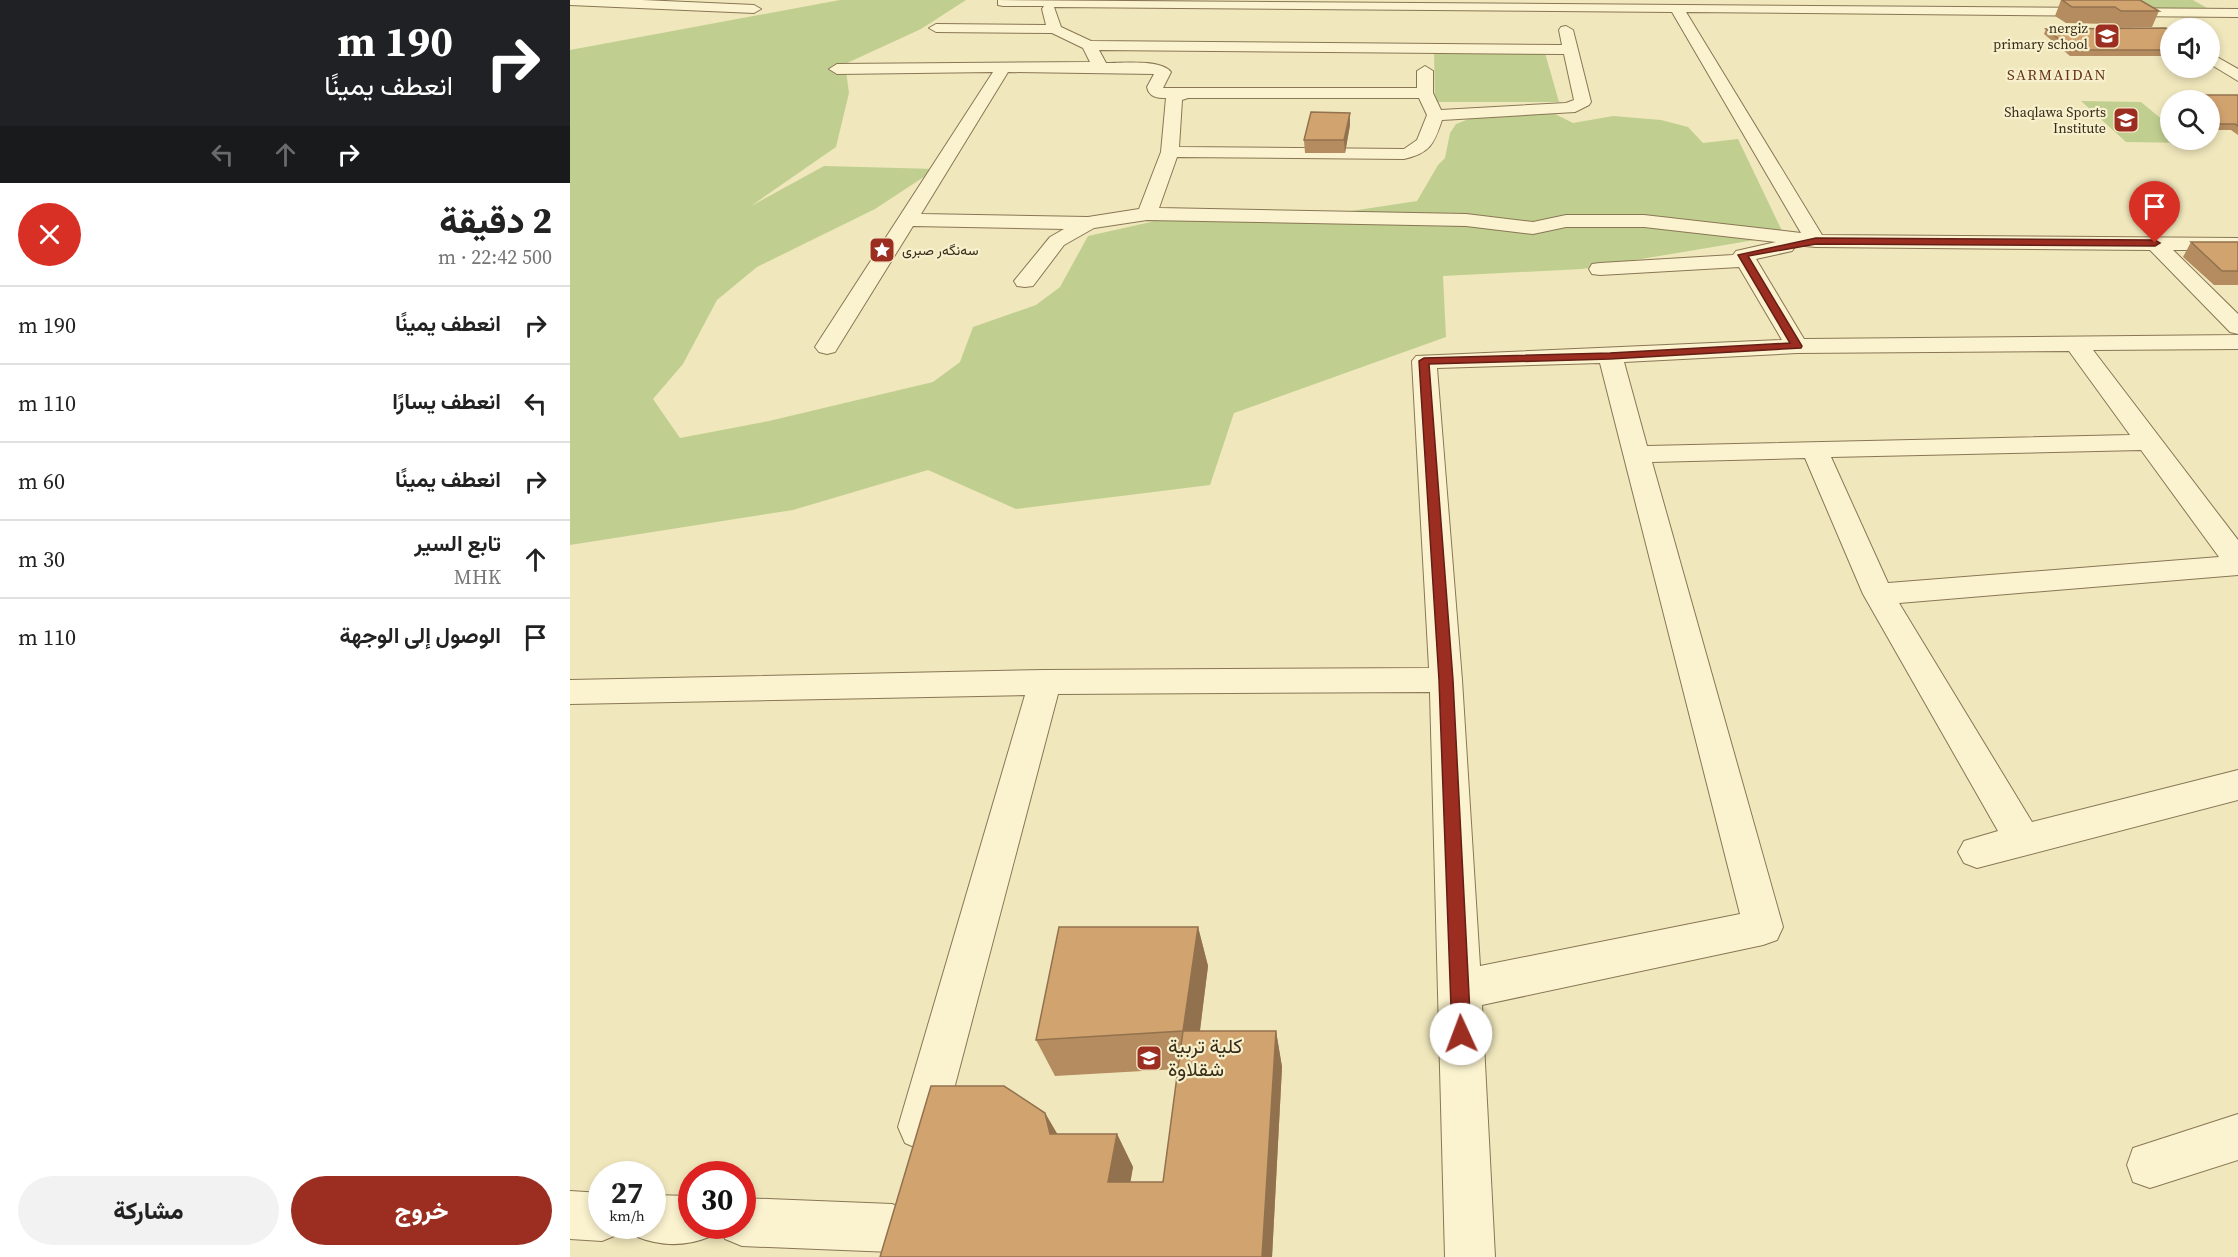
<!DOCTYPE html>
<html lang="ar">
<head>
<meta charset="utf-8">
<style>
  body { margin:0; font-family:"Source Serif 4",Vazirmatn,serif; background:#f2f2f2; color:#222; direction:rtl; height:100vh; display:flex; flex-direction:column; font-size:22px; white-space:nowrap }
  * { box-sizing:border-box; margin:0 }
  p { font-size:20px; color:#767676 }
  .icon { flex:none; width:33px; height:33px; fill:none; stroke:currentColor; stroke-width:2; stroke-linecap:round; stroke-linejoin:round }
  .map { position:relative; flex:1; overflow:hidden; direction:ltr }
  .details { display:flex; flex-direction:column; background:#fff; width:570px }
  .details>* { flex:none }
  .guide { background:#202124; color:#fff; overflow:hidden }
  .fabs { position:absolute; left:1590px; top:18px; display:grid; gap:12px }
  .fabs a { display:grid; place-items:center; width:60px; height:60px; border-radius:50%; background:#fff; box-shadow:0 3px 9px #0003; font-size:30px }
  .speed { position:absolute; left:18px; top:1161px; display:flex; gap:12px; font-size:30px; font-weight:700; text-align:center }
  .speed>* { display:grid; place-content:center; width:78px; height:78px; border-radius:50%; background:#fff; box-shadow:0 3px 9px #0003; line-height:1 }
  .speed small { font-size:15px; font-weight:400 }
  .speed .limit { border:9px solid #d22; background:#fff; color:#111 }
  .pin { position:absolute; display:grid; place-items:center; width:51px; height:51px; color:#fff; margin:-62px -26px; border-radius:50% 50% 50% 0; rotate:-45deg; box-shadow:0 0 6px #0007 }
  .pin .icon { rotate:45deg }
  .me { position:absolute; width:66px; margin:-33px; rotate:358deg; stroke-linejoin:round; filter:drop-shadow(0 0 4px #0008) }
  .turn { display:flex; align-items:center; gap:21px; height:126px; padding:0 18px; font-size:27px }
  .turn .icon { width:78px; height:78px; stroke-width:2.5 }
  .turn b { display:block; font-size:42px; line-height:51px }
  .lanes { display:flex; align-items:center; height:57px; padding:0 18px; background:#0003; justify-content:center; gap:30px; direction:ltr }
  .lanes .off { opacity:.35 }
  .round { display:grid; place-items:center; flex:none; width:63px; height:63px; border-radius:32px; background:#f2f2f2 }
  .head { display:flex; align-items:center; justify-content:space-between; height:102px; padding:0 18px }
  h1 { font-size:36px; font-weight:800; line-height:45px }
  .cta { display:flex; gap:12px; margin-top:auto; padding:12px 18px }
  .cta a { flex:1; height:69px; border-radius:36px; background:#9b2e21; color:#fff; font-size:24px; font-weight:800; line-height:69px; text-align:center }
  .cta a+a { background:#f2f2f2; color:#222 }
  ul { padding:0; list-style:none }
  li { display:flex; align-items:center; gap:18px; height:78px; padding:0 18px; border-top:2px solid #e0e0e0 }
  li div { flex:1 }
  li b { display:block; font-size:22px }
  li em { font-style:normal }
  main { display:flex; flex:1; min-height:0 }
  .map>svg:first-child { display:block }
  .green { fill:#c0cf90 }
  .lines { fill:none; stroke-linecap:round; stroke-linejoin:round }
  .street-casing { stroke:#897654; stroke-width:2 }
  .street { fill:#fbf3cf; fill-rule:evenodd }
  .wall { fill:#b48c5f }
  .shaded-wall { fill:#92724e }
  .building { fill:#d1a36f; stroke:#92724e; stroke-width:1.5 }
  .route { fill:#9b2e21; stroke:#651e15; stroke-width:1.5 }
  .labels { text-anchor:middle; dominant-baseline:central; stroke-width:4.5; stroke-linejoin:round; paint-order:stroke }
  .far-poi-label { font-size:14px; fill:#372b1a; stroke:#f7f0cc; text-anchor:end }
  .far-neighbourhood-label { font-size:15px; letter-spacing:1.5px; fill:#663117; stroke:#f7f0cc }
  .near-poi-label { font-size:20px; fill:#372b1a; stroke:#f7f0cc; text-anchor:start }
</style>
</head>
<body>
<main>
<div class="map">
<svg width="1668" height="1257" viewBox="0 0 1668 1257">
  <rect width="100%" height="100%" fill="#f0e7bc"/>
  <g class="green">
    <polygon points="270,0 396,0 351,29 275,64 279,93 266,147 181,206 254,166 366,169 305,209 187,267 147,300 113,364 83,399 110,438 199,421 363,382 390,362 403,327 466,305 490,287 518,236 603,217 681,216 781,211 847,201 868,165 875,158 880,133 886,124 904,117 979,111 1003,123 1043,116 1091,120 1118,127 1133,143 1168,139 1214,235 1012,269 873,276 876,337 664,413 640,485 446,509 358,470 223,510 0,545 0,50"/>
    <polygon points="1564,0 1623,0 1637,8 1575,8"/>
    <polygon points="864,52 975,53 989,102 865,102"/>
    <polygon points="1511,101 1571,102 1600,126 1600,140 1616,140 1621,143 1556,142"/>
  </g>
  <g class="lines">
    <g class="street-casing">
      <g id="street">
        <polygon points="0,0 72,0 184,5 191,9 184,13 0,5"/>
        <path d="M428,0L1668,9V17L1116,12L1252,235L1668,238V250H1603L1668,314V334L1660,332L1580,250L1246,247L1224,245L1225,247L1222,251L1186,259L1234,339L1668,335V349L1523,350L1668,540V575L1329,603L1462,822L1668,770V800L1407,868L1394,863L1388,852L1394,841L1428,831L1293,594L1235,458L1082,462L1213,927L1207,940L1193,945L912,1005L925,1257H875L860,692L488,694L374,1127L367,1143L351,1150L335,1143L328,1127L455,695L0,704V680L475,670L859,668L842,361L846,356L1212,340L1169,267L1030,275L1022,274L1019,269L1022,264L1030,263L1163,255L1166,251L1206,242L1074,227H996L963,234L896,226L577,220L524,228L494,245L463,286L455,287L447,286L444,281L480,237L494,229L343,226L265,352L257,354L249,352L245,347L423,72L267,74L259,69L267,64L520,62L513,48L482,33L366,32L359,28L366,24L476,25L472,9L474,6H433L428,5ZM484,7L1102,12L1231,233L1074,215H996L963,222L896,214L589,208L607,157L834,159C860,153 864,144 872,120L1005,112L1019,105L1021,102L1003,30L996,26L991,27L989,30L992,45L521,41L491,27ZM529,50L994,54L1004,100L996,103L871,110L863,93V71L855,66L847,71V88H593L601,72C591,59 552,63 536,63ZM438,72L584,74L577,87C579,97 587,98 596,98L591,152L569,209L518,217L351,214ZM618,98H849L857,115L847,140L834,149L609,147L612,100ZM1499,351L1560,435L1077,446L1054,362L1227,353ZM1030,363L1170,914L910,966L892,680L867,368ZM1571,450L1649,557L1318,583L1261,457Z"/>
        <polygon points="1640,53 1668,69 1668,81 1640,64"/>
        <polygon points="1668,1114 1668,1160 1580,1188 1563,1182 1557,1165 1563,1148"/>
        <polygon points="0,1191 32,1193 32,1226 53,1226 49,1234 32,1241 0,1239"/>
        <path d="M82,1195L122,1196V1226H144L139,1237C115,1247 89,1246 65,1236L61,1226H82Z"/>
        <polygon points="172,1198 322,1204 339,1211 346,1228 339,1245 322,1252 172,1246 155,1239 149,1226 172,1226"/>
      </g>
    </g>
    <use href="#street" class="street"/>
  </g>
  <g class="wall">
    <polygon points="1491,0 1570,0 1589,11 1582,27 1545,28 1539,24 1496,23 1485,16"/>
    <polygon points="1476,29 1600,31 1600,56 1500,56 1474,34"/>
    <polygon points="1623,95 1668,95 1668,135 1661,130 1640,130 1640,100 1620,100"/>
    <polygon points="780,125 775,153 735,153 734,140"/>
    <polygon points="1621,242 1668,243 1668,285 1644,285 1613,257"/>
    <polygon points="628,927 638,966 630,1031 706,1031 712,1067 702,1257 310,1257 475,1113 487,1134 547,1134 563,1167 560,1182 593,1182 608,1069 485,1076 466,1040"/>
  </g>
  <g class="shaded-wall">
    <polygon points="780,113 780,125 775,153 774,140"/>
    <polygon points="628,927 638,966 625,1068 613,1031"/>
    <polygon points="706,1031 712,1067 702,1257 692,1257"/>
    <polygon points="475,1113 495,1147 480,1134"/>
    <polygon points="547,1134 563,1167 555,1214 538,1182"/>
  </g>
  <g class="building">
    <polygon points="1492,0 1570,0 1589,11 1551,11 1545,7 1502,7"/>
    <polygon points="1596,28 1600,31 1600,50 1503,50 1476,29"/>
    <polygon points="1623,95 1668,95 1668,126 1665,124 1640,124 1640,109 1642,109 1640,107 1640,100 1631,100"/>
    <polygon points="741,112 780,113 774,140 734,140"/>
    <polygon points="1621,242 1668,242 1668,271 1652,271"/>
    <polygon points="489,927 628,927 613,1031 466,1040"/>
    <polygon points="613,1031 706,1031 692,1257 310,1257 361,1086 434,1086 475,1113 480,1134 547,1134 538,1182 593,1182"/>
  </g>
  <polygon class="route" points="1246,238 1585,240 1590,243 1585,246 1246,244 1178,256 1232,346 1231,348 1040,359 859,364 883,680 901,1034 898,1041 891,1043 885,1041 882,1034 869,680 849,361 854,358 1040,353 1220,343 1168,255"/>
  <defs>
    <g id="university-square" transform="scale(1.35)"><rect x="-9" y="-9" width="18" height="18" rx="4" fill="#9b2e21" stroke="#f7f0cc"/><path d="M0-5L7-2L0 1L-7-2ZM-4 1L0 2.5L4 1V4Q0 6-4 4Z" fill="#fff"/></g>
    <g id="sight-square" transform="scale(1.35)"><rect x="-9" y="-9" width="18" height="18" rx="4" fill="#9b2e21" stroke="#f7f0cc"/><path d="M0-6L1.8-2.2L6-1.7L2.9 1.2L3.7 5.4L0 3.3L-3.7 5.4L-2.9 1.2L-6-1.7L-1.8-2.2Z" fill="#fff"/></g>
  </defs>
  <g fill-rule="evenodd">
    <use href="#university-square" x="1537" y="36"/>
    <use href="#university-square" x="1556" y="120"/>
    <use href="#sight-square" x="312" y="250"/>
    <use href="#university-square" x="579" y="1058"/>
  </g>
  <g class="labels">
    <g class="far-poi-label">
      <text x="1518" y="28">nergiz<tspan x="1518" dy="16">primary school</tspan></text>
      <text x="1536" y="112">Shaqlawa Sports<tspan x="1536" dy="16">Institute</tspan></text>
      <text x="332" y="250" text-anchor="start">سەنگەر صبری</text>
    </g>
    <g class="far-neighbourhood-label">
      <text x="1487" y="74">SARMAIDAN</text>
    </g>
    <g class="near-poi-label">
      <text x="598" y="1046">كلية تربية<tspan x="598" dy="23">شقلاوة</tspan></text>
    </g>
  </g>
</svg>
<div class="fabs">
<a><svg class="icon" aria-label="sound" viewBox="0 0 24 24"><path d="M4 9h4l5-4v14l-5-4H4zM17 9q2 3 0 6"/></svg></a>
<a><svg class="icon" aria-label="search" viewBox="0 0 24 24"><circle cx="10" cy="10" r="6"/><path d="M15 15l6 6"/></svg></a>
</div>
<div class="speed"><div>27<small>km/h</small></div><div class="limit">30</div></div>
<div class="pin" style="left:1585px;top:243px;background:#d93025"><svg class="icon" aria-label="arrive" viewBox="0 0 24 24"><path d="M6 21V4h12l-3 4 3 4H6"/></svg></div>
<svg class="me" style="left:891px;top:1034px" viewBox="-20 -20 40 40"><circle r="19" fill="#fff"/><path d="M0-13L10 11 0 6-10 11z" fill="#9b2e21"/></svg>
</div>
<section class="details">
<div class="guide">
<div class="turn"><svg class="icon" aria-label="right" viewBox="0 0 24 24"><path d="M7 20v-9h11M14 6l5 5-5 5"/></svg><div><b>190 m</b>انعطف يمينًا</div></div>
<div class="lanes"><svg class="icon off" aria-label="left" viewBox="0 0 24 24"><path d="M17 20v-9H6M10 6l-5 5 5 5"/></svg><svg class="icon off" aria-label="ahead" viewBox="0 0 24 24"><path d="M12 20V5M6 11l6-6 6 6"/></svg><svg class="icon" aria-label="right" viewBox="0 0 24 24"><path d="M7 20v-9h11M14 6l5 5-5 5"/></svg></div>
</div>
<div class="head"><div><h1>2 دقيقة</h1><p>500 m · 22:42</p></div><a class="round" style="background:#d93025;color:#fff"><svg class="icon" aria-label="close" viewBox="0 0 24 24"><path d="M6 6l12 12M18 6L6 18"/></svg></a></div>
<ul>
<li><svg class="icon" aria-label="right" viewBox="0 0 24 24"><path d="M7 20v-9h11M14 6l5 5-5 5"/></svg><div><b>انعطف يمينًا</b></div><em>190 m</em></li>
<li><svg class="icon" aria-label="left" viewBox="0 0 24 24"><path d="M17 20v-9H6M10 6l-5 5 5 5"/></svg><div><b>انعطف يسارًا</b></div><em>110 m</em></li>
<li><svg class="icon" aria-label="right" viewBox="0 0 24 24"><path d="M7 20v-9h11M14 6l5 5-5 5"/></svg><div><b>انعطف يمينًا</b></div><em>60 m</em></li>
<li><svg class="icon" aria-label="ahead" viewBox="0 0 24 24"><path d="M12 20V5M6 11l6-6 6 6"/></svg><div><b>تابع السير</b><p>MHK</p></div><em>30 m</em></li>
<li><svg class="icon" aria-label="arrive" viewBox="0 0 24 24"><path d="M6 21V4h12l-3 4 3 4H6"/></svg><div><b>الوصول إلى الوجهة</b></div><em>110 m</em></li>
</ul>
<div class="cta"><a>خروج</a><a>مشاركة</a></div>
</section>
</main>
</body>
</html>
